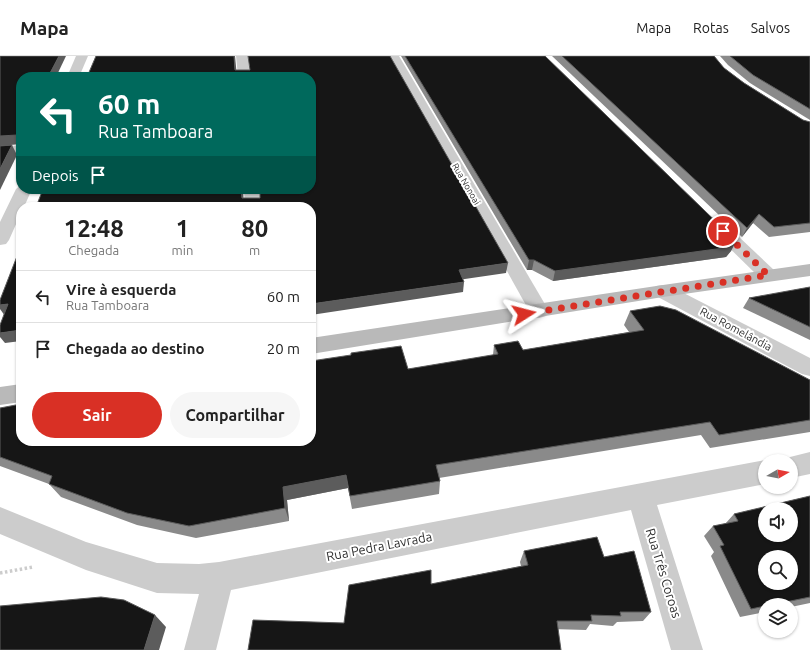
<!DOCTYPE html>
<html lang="pt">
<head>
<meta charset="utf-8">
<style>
  body { margin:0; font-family:Ubuntu,sans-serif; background:#f6f6f6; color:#222; height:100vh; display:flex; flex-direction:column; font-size:15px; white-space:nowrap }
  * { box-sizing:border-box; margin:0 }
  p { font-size:13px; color:#767676 }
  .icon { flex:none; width:22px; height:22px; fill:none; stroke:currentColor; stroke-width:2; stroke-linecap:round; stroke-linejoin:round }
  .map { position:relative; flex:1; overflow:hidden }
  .drawer { position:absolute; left:16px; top:146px; width:300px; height:244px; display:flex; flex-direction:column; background:#fff; border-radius:16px; box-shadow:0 1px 3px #0004 }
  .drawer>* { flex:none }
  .banner { position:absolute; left:16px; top:16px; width:300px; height:122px; border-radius:16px; box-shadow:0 1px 3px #0004; background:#00695c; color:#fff; overflow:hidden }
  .needle { width:26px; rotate:81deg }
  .fabs { position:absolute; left:758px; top:398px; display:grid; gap:8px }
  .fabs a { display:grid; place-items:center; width:40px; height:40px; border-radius:50%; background:#fff; box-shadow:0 1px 3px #0004; font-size:20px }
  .pin { position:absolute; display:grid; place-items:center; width:34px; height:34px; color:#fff; margin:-17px; border:2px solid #fff; border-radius:50%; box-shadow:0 1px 4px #0007 }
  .me { position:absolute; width:44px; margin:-22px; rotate:81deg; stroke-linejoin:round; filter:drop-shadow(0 0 3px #0008) }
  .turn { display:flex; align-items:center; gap:14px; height:84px; padding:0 16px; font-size:18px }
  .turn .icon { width:52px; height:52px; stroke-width:2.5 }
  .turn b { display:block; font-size:28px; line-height:34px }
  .then { display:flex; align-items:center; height:38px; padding:0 16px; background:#0003; gap:8px; font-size:15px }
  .eta { display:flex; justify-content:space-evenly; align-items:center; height:68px; text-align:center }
  .eta b { font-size:24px; font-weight:700; line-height:28px }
  .cta { display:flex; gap:8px; margin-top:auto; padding:8px 16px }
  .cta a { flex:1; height:46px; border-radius:24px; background:#d93025; color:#fff; font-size:16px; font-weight:700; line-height:46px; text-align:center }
  .cta a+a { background:#f6f6f6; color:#222 }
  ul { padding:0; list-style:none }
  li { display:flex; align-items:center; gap:12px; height:52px; padding:0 16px; border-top:1px solid #e0e0e0 }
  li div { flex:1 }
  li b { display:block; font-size:15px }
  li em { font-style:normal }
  header { display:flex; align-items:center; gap:24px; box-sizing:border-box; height:56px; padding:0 20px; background:#fff; border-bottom:1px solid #e0e0e0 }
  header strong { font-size:19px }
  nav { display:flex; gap:22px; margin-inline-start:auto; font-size:14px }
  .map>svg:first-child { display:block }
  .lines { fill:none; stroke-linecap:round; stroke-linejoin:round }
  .path { stroke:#ccc; stroke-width:3.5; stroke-dasharray:2.5 2.5; stroke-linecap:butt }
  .street { fill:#ccc; fill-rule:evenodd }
  .secondary { fill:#b9b9b9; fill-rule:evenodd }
  .wall { fill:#8a8a8a }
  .shaded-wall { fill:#5c5c5c }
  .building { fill:#161616; stroke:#5c5c5c; fill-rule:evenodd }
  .route { stroke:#d93025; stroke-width:7; stroke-dasharray:0 12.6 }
  .labels { text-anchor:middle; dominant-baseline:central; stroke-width:4; stroke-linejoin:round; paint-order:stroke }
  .far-street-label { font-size:9px; fill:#2f2f2f; stroke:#fff }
  .street-label { font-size:11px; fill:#2f2f2f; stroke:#fff }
  .near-street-label { font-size:13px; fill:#2f2f2f; stroke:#fff }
</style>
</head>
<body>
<header>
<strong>Mapa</strong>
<nav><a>Mapa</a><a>Rotas</a><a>Salvos</a></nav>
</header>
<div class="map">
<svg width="810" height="594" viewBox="0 0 810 594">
  <rect width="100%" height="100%" fill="#fff"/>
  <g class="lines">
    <polyline class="path" points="0,517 33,511"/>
    <g class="street">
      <polygon points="76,0 88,0 79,21 67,21"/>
      <polygon points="236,0 248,0 250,21 238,21"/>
      <polygon points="387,0 399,0 549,255 546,260 539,262 532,260"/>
      <polygon points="21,89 21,97 0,99 0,91"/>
      <polygon points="21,129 21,133 32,133 24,151 21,151 21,157 9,184 6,188 0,189 0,166 16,133"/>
      <polygon points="244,133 260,133 261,151 245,151"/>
      <polygon points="713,161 719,162 775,215 778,219 775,223 768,225 761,223 707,170 704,166 707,162"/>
      <polygon points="663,229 670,230 810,302 810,320 802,318 656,240 653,235 656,230"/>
      <polygon points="810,396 810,418 791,422 791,405 781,405 782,403"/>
      <polygon points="765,404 766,405 765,405 765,428 657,449 703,594 671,594 631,454 231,534 216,594 184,594 199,538 157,537 86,514 0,478 0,451 86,486 157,507 199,508 219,506"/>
    </g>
    <g class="secondary">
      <polygon points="810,208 810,220 663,241 311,298 311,282 663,229"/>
      <polygon points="21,328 21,346 0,349 0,331"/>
    </g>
  </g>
  <g class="wall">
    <polygon points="401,0 545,0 736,185 731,195 726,201 553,225 532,214 527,214"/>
    <polygon points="552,0 714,0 724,12 744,27 803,64 810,66 810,176 769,181 753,167 742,181"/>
    <polygon points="720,0 810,0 810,64 750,27 728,9"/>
    <polygon points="810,231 810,284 743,252 749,242"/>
    <polygon points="630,255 810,324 810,376 710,392 701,379 439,422 440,425 439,438 352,453 348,432 287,444 289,465 196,482 137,469 61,441 49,428 0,410 0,352 21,385 408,313 493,299 494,289 523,294 629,276 624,269"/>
    <polygon points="810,440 810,547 791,551 791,549 765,549 765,556 740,561 711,500 714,496 704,480 713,470 725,468 734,458"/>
    <polygon points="524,495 604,501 651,556 643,565 617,566 613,570 590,568 586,574 344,567 431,528 521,510 520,506"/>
  </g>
  <g class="shaded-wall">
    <polygon points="59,0 66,0 56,21 48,21"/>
    <polygon points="234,0 235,0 237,21 235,14"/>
    <polygon points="21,71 21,88 0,90 0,80"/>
    <polygon points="12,89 17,99 0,134 0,113"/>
    <polygon points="241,133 243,133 244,151 242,142"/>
    <polygon points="759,158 753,167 742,181 747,172"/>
    <polygon points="736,185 731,195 726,201 553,225 555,215"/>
    <polygon points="529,204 534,204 532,214 527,214"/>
    <polygon points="508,207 506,217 458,224 459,214"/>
    <polygon points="464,226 463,236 311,259 311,248"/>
    <polygon points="8,248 5,260 0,253 0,249"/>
    <polygon points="21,274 21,285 5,287 0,281 0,277"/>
    <polygon points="346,419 348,432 287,444 289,465 285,452 283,431"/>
    <polygon points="155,559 166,571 159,594 144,594"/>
  </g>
  <g class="building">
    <polygon points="0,0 59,0 48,21 21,21 21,71 17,79 0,80"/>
    <polygon points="96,0 234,0 235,14 250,14 248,0 390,0 508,207 459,214 464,226 311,248 311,151 36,151 43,133 241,133 242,142 260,142 260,133 311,133 311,21 87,21"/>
    <polygon points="405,0 545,0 736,185 731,191 555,215 534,204 529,204"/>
    <polygon points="562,0 714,0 724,12 744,27 803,64 810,66 810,167 774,171 759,158 747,172"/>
    <polygon points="730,0 810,0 810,53 753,19"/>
    <polygon points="12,89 0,113 0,90"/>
    <polygon points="21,190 21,274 0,277 0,269 8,248 0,249 0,244"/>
    <polygon points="810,231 810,271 749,242"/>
    <polygon points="660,250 676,254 810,324 810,364 719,379 710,366 436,409 440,425 350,440 346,419 283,431 285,452 189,470 127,457 49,428 52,420 0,401 0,352 21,348 21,385 311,385 311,305 351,299 351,297 401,290 408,313 498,298 494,289 518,285 523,294 644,274 630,255"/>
    <path d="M810,440V541L771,549H765V550L751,553L720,490L724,489L713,470L738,465L734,458ZM765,453H791V479H765ZM765,501H791V527H765Z"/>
    <polygon points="597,481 604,501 634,495 651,556 620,556 621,560 591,559 592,565 557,565 561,594 248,594 253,564 344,567 349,529 431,514 431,528 528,509 524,495"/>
    <polygon points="101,541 124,544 155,559 144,594 0,594 0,550"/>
  </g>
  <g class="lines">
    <polyline class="route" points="524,258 768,219 723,175"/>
  </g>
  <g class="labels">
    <g class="far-street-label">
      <text transform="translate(466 128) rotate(60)">Rua Nonoai</text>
    </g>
    <g class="street-label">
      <text transform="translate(736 273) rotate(28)">Rua Romelândia</text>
    </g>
    <g class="near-street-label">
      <text transform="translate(379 490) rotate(-11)">Rua Pedra Lavrada</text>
      <text transform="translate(664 517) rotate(73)">Rua Três Coroas</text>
    </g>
  </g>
</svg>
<div class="fabs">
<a><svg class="needle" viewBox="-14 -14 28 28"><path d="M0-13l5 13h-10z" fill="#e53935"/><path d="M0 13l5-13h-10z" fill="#767676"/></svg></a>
<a><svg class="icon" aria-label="sound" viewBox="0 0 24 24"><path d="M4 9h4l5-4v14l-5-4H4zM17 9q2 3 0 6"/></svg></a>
<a><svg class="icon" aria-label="search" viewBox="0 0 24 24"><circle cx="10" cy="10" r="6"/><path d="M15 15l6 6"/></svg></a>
<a><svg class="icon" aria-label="layers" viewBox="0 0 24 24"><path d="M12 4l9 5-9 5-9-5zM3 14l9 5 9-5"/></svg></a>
</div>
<div class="pin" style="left:723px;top:175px;background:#d93025"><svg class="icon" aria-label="arrive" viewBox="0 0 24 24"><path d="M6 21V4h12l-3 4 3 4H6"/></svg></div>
<svg class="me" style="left:524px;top:258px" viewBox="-20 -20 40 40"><path d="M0-17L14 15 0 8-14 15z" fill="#d93025" stroke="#fff" stroke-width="4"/></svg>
<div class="banner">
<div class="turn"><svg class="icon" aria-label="left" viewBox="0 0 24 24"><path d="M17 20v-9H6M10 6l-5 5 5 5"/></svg><div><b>60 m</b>Rua Tamboara</div></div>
<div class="then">Depois<svg class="icon" aria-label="arrive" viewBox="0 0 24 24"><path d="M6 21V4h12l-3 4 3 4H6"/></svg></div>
</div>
<section class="drawer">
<div class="eta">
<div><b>12:48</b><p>Chegada</p></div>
<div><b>1</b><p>min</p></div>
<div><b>80</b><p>m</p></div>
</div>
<ul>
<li><svg class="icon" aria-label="left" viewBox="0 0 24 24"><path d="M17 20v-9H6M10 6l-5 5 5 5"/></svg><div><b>Vire à esquerda</b><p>Rua Tamboara</p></div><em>60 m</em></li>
<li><svg class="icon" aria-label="arrive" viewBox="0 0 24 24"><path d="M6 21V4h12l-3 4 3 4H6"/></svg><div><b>Chegada ao destino</b></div><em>20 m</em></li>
</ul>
<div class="cta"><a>Sair</a><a>Compartilhar</a></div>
</section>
</div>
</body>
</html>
